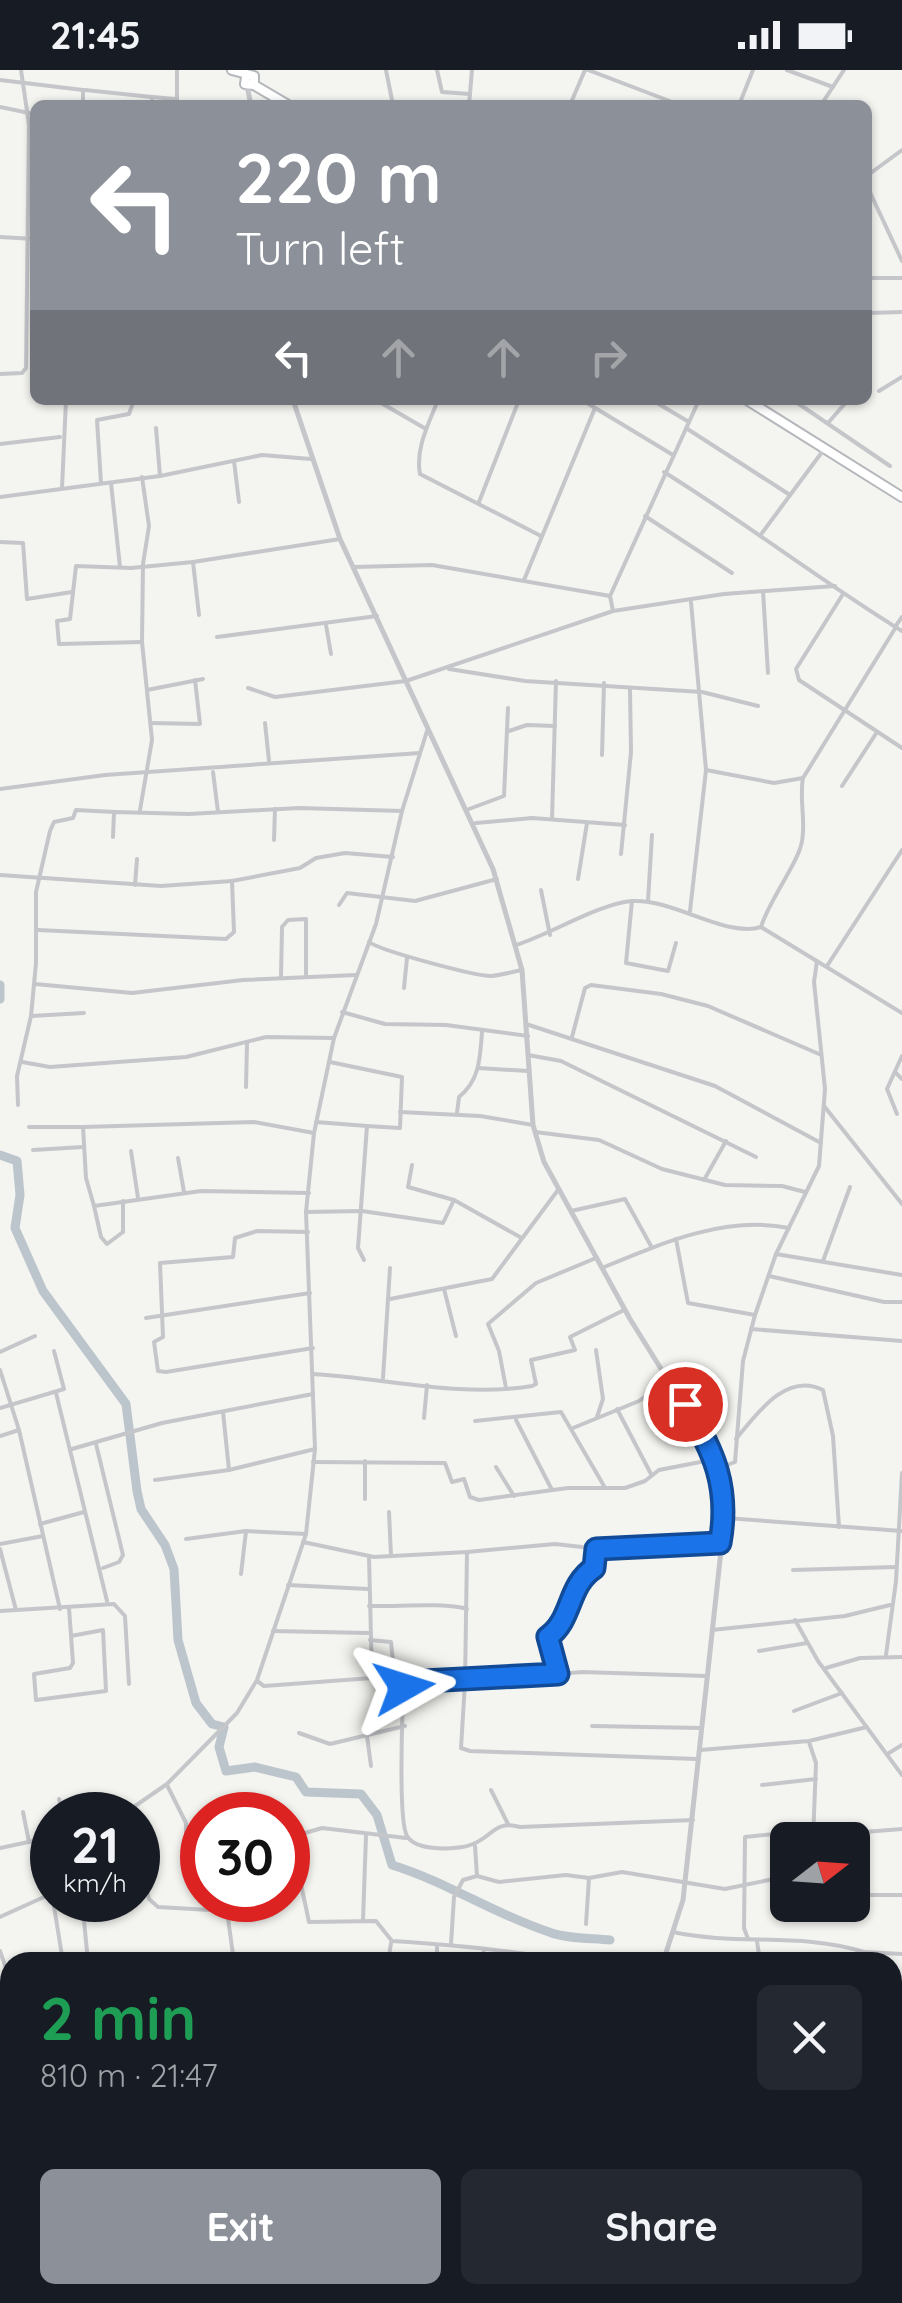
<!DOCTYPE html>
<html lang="en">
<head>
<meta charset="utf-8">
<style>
  body { margin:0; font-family:Quicksand,sans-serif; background:#242831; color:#f1f3f6; height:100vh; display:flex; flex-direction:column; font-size:38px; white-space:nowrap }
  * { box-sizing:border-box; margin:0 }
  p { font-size:32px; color:#9ea1a6 }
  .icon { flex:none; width:55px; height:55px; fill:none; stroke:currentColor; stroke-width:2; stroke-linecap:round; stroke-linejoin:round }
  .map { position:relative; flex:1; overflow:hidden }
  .side { position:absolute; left:0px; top:1882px; width:902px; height:352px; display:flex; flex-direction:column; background:#171b24; border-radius:30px 30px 0 0; box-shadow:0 2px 8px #0004 }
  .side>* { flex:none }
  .banner { position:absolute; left:30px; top:30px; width:842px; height:305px; border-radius:15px; box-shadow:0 2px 8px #0004; background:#8c9099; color:#fff; overflow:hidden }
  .needle { width:65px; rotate:73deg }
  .buttons { position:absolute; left:770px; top:1752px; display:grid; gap:20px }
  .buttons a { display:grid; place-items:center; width:100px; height:100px; border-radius:15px; background:#171b24; box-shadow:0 2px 8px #0004; font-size:50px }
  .speed { position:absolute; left:30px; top:1722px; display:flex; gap:20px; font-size:50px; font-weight:700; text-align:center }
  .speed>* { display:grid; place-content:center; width:130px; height:130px; border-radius:50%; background:#171b24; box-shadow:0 2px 8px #0004; line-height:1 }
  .speed small { font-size:25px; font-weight:400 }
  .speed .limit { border:15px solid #d22; background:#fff; color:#111 }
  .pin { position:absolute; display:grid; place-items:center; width:85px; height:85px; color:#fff; margin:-42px; border:5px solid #fff; border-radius:50%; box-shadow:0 2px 10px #0007 }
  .me { position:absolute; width:110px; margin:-55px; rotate:84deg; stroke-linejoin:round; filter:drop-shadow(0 0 8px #0008) }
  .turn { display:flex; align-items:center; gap:35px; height:210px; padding:0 40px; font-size:45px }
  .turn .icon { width:130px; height:130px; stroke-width:2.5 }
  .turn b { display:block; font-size:70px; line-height:85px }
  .lanes { display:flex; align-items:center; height:95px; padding:0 40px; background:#0003; justify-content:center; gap:50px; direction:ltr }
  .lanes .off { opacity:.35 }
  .round { display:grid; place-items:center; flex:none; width:105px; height:105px; border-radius:15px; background:#242831 }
  .headline { display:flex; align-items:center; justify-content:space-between; height:170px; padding:0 40px }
  h1 { font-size:60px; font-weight:700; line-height:75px; color:#1e9e55 }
  .cta { display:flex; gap:20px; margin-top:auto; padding:20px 40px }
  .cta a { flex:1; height:115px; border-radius:15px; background:#8c9099; color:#fff; font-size:40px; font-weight:700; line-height:115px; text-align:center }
  .cta a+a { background:#242831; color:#f1f3f6 }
  .status { display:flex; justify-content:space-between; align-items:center; height:70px; padding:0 50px; background:#171b24; direction:ltr }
  .status svg { height:28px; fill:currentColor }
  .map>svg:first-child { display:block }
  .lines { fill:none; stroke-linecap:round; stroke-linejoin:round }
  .river { stroke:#bcc5cc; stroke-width:9 }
  .primary-casing { stroke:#b4b7bc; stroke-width:12 }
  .minor { stroke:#c4c6ca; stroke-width:4 }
  .tertiary { stroke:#c4c6ca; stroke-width:5 }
  .primary { stroke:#fff; stroke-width:8 }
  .route-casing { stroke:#114b97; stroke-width:25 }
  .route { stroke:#1a73e8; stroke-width:18 }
</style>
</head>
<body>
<div class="status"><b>21:45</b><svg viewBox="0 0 49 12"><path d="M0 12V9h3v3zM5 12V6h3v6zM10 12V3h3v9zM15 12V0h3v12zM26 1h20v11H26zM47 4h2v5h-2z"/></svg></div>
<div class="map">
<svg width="902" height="2233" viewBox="0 0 902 2233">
  <rect width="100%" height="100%" fill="#f4f4f0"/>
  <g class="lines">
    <g class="river">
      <polyline points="0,915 0,929"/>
      <path d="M0,1085L17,1091L20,1125L15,1158L43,1221L126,1334L137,1421L141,1439L165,1475L174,1499L178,1570L196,1633L212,1654L224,1657L219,1677L226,1701L255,1697L296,1707L306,1722L361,1724L377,1745L392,1795C447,1812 494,1844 549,1862C567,1869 591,1868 610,1870"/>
    </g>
    <g class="primary-casing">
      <g id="primary">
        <polyline points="232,0 254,6 254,15 245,14 246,7"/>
        <polyline points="254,15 288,35"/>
        <polyline points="747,330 902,427"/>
      </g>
    </g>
    <g class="minor">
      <polyline points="386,0 393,35"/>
      <polyline points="437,0 442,22 470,24"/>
      <polyline points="588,0 680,35"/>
      <polyline points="787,0 833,17"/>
      <polyline points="0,10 83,20 83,35"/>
      <polyline points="85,20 152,27 152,35"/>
      <polyline points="152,27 176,29"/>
      <polyline points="177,35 177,0"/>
      <polyline points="469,35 472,0"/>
      <polyline points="570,35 585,0"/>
      <polyline points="739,35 753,0"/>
      <polyline points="821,35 844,0"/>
      <polyline points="0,37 29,43"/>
      <polyline points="868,105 902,80"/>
      <polyline points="868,118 902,191"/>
      <polyline points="0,167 35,169"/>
      <polyline points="868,208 902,208"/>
      <polyline points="868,243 902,242"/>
      <polyline points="0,304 22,303 26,298 29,55 21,0"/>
      <polyline points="879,321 902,307"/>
      <polyline points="376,330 426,359"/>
      <path d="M438,330C429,353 415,379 420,404L541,466"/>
      <polyline points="582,330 673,385"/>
      <polyline points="652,330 689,352"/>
      <polyline points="793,330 890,396"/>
      <polyline points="828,353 848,330"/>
      <polyline points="156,358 160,406"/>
      <polyline points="686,358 790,425"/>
      <polyline points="0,374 60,367"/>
      <polyline points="234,391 239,432"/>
      <path d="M664,402C746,453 821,511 902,561"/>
      <polyline points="101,413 97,350 129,344 134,330"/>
      <polyline points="111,413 120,497"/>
      <polyline points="62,418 66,330"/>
      <polyline points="0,427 160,406 262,385 311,389"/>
      <polyline points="479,432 519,330"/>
      <polyline points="645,446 732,503"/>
      <polyline points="762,463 825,378"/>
      <polyline points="0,472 23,473 27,529 72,522"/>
      <polyline points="193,492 199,545"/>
      <polyline points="354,497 432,495 610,526"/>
      <polyline points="524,510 595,338"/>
      <polyline points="763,521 768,603"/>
      <polyline points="843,524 796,599 799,610 902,678"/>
      <polyline points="613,541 724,524 835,516"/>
      <polyline points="326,555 331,584"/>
      <polyline points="895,557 902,547"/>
      <path d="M896,557L803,708C799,730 806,750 802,771C799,792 769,830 761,857L902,943"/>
      <polyline points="217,567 377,546"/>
      <polyline points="142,572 59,574 57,551 70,549 76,496 131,498 193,492 340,469"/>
      <polyline points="449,599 525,611 702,622 758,636"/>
      <polyline points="248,618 275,627 406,611 613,541 610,526 699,330"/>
      <polyline points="147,620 203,609"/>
      <polyline points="151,653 200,654 195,610"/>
      <polyline points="265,653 269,691"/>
      <polyline points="509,661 527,655 555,656"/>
      <polyline points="602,685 604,613"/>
      <polyline points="706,700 774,713 803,708"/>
      <polyline points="213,702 218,742"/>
      <polyline points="842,716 877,662"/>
      <polyline points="0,719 105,705 420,683"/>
      <polyline points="469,739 504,726 508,638"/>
      <polyline points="140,740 152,670 142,572 143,494 149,456 142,407"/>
      <polyline points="552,749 556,611"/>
      <polyline points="476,753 532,748 625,755"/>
      <polyline points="113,767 114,742 189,744 299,738 402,741"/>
      <polyline points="274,770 275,739"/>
      <polyline points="621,784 631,682 630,619"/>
      <polyline points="0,805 161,816 232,811"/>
      <polyline points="578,809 587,753"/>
      <polyline points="135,815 137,789"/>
      <polyline points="541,820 550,865"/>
      <polyline points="632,831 626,893 668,901 676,873"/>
      <polyline points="648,831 652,765"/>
      <polyline points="339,835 347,823 415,831 497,809"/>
      <polyline points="690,841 706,700 691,532"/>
      <polyline points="38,860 226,869 234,862 232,811 300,798 316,788 345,783 393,787"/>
      <path d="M369,872C381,881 475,906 491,906C501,905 512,902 522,900"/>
      <path d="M516,875C551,864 600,833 633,831C674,829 726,868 761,857"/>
      <polyline points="827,896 902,780"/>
      <polyline points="281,907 282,857 288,850 306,849 306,905"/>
      <polyline points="35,914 132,923 243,910 356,905"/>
      <polyline points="404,918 407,888"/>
      <polyline points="342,942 385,954 446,955 528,966"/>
      <polyline points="31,946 84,943"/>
      <polyline points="526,954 715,1016 821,1073"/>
      <polyline points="572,967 585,918 591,915 661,924 708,936 819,984"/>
      <polyline points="528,985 561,991 756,1087"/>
      <polyline points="22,992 50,997 186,987 266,967 334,968"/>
      <polyline points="330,992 402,1007 400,1058 367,1056"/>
      <polyline points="478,998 528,1001"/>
      <polyline points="895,1002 902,1009"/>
      <polyline points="246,1017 247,973"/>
      <polyline points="18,1035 17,1006 31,946 36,893 36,822 50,761 54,752 73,748 76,740 114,742"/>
      <polyline points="824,1036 902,1134"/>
      <polyline points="400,1042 480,1046 533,1055"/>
      <path d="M457,1043L459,1027C480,1010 480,988 482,962"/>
      <polyline points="897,1044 887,1019 902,986"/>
      <polyline points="316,1052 367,1056 358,1178 364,1190"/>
      <polyline points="29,1057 83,1057"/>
      <polyline points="535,1062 599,1070 662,1099 725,1115 782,1116 805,1122"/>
      <polyline points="33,1080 83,1077"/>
      <polyline points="131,1081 138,1128"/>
      <polyline points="178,1088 184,1122"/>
      <polyline points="412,1095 408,1117 454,1130 520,1167"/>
      <polyline points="704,1110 726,1071"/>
      <polyline points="309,1123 201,1121 94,1136 86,1108 83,1057 254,1052 314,1063"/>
      <polyline points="94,1136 101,1167 107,1174 123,1162 123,1131"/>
      <polyline points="571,1141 625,1129 651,1176"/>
      <polyline points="306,1142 362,1141 443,1153 454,1130"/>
      <polyline points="308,1162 257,1161 235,1168 233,1187 160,1193 163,1267 154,1272 158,1301 166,1302 313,1278"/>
      <polyline points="676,1169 688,1233 755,1245"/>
      <polyline points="776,1184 902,1205"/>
      <polyline points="823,1191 850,1117"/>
      <path d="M602,1198C660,1174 725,1145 789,1158"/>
      <polyline points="769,1206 884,1232 902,1232"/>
      <polyline points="444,1219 456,1266"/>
      <polyline points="390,1229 492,1209 558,1120"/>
      <polyline points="146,1248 310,1223"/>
      <polyline points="751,1259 902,1271"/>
      <polyline points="596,1280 603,1329 597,1347"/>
      <polyline points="0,1282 35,1266"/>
      <polyline points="0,1300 19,1360 60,1539"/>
      <path d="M313,1304C385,1308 460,1328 532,1316L536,1314L531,1290L575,1280L570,1267L624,1240"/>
      <polyline points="383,1308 390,1198"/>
      <polyline points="506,1318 499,1281 488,1254 536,1213 596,1188"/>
      <polyline points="56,1323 107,1531"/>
      <polyline points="0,1338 64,1319 54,1281"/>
      <polyline points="617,1339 651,1404"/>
      <polyline points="223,1342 229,1400"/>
      <polyline points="424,1348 427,1315"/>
      <polyline points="516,1350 552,1420"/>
      <polyline points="475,1351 561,1342 604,1416"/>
      <polyline points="573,1358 639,1331 670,1308"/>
      <polyline points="0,1366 19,1360"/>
      <path d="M736,1369C756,1345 786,1301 823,1320L833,1366L839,1457"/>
      <polyline points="96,1374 123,1485 119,1492 103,1498"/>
      <polyline points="72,1379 162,1353 313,1324"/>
      <polyline points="313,1392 445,1393 452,1412 464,1409 470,1427 479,1430 568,1418 625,1418 645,1411 659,1400 716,1389"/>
      <polyline points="496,1397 514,1426"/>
      <polyline points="719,1398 735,1392 743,1291 755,1245 776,1184 819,1096 825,1019 814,912 817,891"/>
      <polyline points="155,1410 229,1400 315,1379"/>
      <polyline points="365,1429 365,1391"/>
      <polyline points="389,1442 391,1486"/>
      <polyline points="725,1448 902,1461"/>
      <polyline points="40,1454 84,1442"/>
      <polyline points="186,1469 246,1461 306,1464"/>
      <polyline points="303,1472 374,1487 467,1482 465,1612 582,1602 706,1606"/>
      <polyline points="0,1474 43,1466"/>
      <polyline points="0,1479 16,1540"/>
      <polyline points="467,1482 555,1474 609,1480 721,1473"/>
      <polyline points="369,1486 372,1608"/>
      <polyline points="793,1500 896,1497"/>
      <polyline points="241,1504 246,1461"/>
      <polyline points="288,1515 368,1519"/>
      <path d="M369,1536C396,1537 444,1532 467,1539"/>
      <polyline points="69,1538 73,1593 70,1598 34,1604 36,1630 106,1621 103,1560 71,1566"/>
      <polyline points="0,1541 114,1534 125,1546 129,1614"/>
      <polyline points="795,1550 818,1591 902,1705"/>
      <polyline points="712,1560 845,1546 890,1535"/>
      <polyline points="273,1561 368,1563"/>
      <polyline points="370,1570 391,1572 395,1611"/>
      <polyline points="759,1581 807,1573"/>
      <polyline points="886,1585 896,1511 902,1403"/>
      <polyline points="826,1598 860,1588 902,1587"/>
      <path d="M558,1604L548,1567C573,1549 567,1516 594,1498L597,1479"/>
      <polyline points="257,1611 264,1616 372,1608 405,1612"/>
      <polyline points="794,1641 842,1623"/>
      <polyline points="592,1656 701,1658"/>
      <polyline points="299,1663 330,1674 405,1656"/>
      <polyline points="367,1666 371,1696"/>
      <polyline points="809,1672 816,1693 813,1770"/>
      <polyline points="700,1680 809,1671 867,1657"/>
      <polyline points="889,1683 902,1675"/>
      <polyline points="167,1715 186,1753 186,1786 202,1796"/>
      <polyline points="762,1715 816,1709"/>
      <polyline points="491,1720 508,1754"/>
      <polyline points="59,1729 64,1745"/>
      <polyline points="23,1742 29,1772"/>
      <polyline points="122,1745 167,1714 237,1643 257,1610 306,1464 315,1379 306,1142 314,1063 334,968 376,854 402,741 427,661"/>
      <path d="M693,1750L520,1757C495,1750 493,1766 473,1774C459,1780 416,1782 407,1766C398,1750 402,1634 405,1612H465L461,1678L470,1681L697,1689"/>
      <polyline points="813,1766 902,1759"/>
      <path d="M406,1768L322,1758L291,1767L309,1852L376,1851L392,1871C441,1874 489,1878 539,1886L540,1892"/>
      <polyline points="40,1769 52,1828"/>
      <polyline points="475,1776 477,1806"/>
      <polyline points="0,1778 52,1767"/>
      <polyline points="138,1785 149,1829 158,1837 227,1841 234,1892"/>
      <polyline points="852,1825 902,1825"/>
      <polyline points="53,1830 63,1892"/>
      <polyline points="82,1830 88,1892"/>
      <polyline points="0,1847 44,1827 52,1817"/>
      <polyline points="363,1850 366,1766"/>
      <polyline points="586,1854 589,1808"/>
      <path d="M673,1862C737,1876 801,1862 864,1882L861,1892"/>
      <polyline points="748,1869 744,1858 745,1767 813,1760"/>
      <polyline points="757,1871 760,1892"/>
      <polyline points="451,1874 454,1827 463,1810 477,1806 499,1812 566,1805 589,1808 622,1802 725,1819 788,1806"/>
      <polyline points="0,1881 10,1910"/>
      <polyline points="864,1882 902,1884"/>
      <polyline points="388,1892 391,1873"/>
      <polyline points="437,1892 437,1877"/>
      <polyline points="482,1892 484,1880"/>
      <polyline points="0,1968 10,1971"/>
      <polyline points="894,2009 899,2117"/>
      <polyline points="0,2096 10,2067"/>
      <polyline points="897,2118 902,2164"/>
      <polyline points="892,2169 902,2169"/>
      <polyline points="892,2220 902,2220"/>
      <polyline points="455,2225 467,2225"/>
      <polyline points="494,2225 525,2233"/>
      <polyline points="616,2225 652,2233"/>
      <polyline points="743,2225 744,2233"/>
      <polyline points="0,2227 10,2204"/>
      <polyline points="801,2229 850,2225"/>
      <polyline points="169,2233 175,2225"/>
      <polyline points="340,2233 356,2225 368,2233"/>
      <polyline points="602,2233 608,2225"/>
      <polyline points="671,2233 672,2225"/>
    </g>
    <g class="tertiary">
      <polyline points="247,16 251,35"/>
      <polyline points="293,330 340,469 493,799 522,900 533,1055 544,1092 630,1249 714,1384 722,1409 725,1444 683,1830 663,1892"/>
      <polyline points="542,2233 545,2225"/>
    </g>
    <use href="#primary" class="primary"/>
  </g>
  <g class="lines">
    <g class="route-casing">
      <path id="route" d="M404,1617L405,1612L558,1604L548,1567C573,1549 567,1516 594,1498L596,1479L720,1473C730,1417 714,1381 685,1334"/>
    </g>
    <use href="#route" class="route"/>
  </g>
</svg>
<div class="buttons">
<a><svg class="needle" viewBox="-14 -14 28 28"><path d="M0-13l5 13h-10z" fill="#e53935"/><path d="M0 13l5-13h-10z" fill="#9ea1a6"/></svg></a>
</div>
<div class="speed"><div>21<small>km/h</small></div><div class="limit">30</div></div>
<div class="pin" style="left:685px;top:1334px;background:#d93025"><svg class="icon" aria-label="arrive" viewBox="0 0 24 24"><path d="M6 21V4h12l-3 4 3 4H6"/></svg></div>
<svg class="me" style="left:404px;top:1617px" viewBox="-20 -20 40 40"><path d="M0-17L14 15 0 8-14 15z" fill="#1a73e8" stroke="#fff" stroke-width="4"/></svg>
<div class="banner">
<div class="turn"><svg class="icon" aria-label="left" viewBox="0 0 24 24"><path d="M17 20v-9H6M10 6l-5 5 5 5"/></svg><div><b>220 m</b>Turn left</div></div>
<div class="lanes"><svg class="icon" aria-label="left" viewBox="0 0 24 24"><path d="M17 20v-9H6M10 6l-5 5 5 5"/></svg><svg class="icon off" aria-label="ahead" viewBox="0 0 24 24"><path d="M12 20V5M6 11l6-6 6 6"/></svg><svg class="icon off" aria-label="ahead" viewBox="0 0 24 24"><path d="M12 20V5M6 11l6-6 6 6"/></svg><svg class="icon off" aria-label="right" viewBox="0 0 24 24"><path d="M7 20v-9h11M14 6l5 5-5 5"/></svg></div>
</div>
<section class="side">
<div class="headline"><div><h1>2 min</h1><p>810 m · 21:47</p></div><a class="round"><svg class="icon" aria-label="close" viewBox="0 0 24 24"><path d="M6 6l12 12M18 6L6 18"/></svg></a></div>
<div class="cta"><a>Exit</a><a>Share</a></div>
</section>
</div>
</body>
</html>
